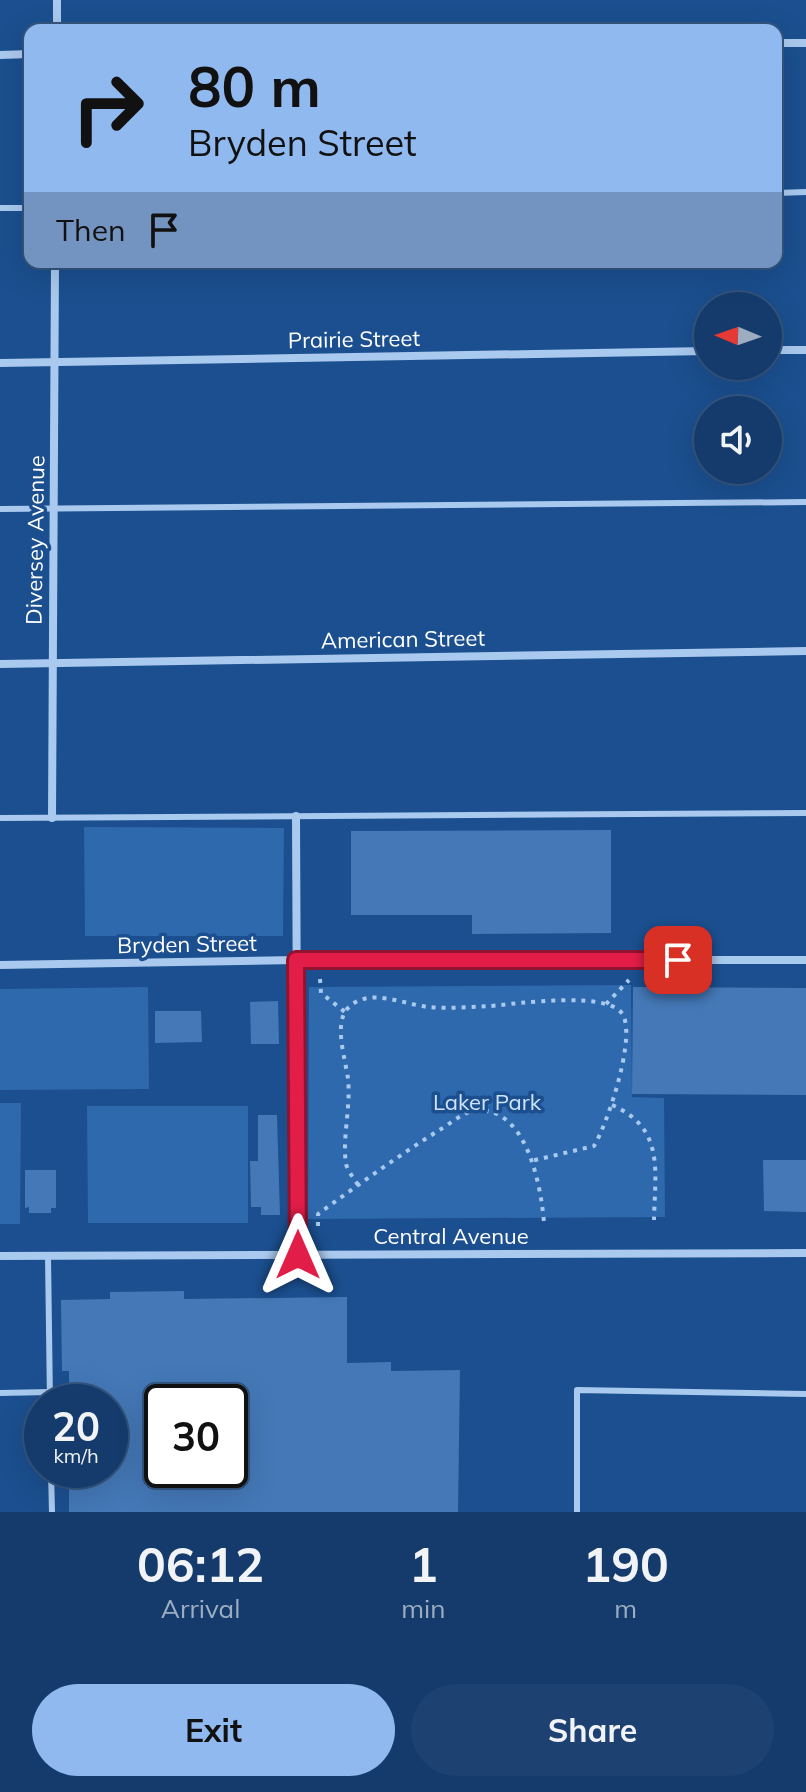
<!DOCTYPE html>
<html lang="en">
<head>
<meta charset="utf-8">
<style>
  body { margin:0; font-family:Mulish,sans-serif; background:#1d4271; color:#f1f3f6; height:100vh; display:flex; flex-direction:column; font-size:30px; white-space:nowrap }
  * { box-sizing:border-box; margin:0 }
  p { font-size:26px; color:#9dadc1 }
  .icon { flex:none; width:44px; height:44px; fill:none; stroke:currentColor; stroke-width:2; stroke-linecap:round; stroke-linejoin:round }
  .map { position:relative; height:1512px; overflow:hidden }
  .side { display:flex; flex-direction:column; background:#143b6b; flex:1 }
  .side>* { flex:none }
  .banner { position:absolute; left:24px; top:24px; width:758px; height:244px; border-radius:16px; box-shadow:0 8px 32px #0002,0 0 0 2px #33557e; background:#90b9f0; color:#111; overflow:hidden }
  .needle { width:52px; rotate:272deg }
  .tools { position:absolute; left:694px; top:292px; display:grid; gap:16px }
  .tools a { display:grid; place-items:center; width:88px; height:88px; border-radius:50%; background:#143b6b; box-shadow:0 8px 32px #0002,0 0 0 2px #33557e; font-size:40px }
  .speed { position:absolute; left:24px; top:1384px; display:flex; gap:16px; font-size:40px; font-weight:700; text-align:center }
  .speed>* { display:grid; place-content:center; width:104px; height:104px; border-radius:50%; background:#143b6b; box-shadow:0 8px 32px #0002,0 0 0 2px #33557e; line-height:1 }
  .speed small { font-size:20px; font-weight:400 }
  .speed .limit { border:4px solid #111; border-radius:12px; background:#fff; color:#111 }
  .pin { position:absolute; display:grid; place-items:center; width:68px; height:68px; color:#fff; margin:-34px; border-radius:16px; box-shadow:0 4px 12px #0006 }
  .me { position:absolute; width:88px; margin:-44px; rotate:0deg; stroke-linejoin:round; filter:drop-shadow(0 0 6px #0008) }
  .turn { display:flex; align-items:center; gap:28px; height:168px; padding:0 32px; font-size:36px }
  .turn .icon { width:104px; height:104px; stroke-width:2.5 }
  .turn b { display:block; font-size:56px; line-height:68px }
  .then { display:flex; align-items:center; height:76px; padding:0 32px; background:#0003; gap:16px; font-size:30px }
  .eta { display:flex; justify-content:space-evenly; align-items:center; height:136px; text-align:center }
  .eta b { font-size:48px; font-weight:700; line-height:56px }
  .cta { display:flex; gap:16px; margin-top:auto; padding:16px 32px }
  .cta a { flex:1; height:92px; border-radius:48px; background:#90b9f0; color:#111; font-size:32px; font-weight:700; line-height:92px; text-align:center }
  .cta a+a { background:#1d4271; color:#f1f3f6 }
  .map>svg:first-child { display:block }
  .green { fill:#2e69ad }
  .building { fill:#4478b7; fill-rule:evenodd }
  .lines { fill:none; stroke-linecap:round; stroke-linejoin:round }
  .path { stroke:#a9c9ee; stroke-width:4; stroke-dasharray:4 6; stroke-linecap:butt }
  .lane { stroke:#a9c9ee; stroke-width:6 }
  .street { stroke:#a9c9ee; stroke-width:8 }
  .route-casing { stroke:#92132f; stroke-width:20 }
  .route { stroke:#e11d48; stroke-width:14 }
  .labels { text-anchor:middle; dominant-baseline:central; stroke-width:7; stroke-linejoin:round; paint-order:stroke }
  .street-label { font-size:22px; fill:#fff; stroke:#1b4f8f }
  .park-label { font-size:22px; fill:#cfe3fa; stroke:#1b4f8f }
</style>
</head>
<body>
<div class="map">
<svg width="806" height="1512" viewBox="0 0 806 1512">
  <rect width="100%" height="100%" fill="#1b4f8f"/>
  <g class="green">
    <polygon points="84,827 284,828 283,936 85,936"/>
    <polygon points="631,985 632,1097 664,1098 665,1217 308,1219 309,987"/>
    <polygon points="148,987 149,1089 0,1090 0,989"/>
    <polygon points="0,1103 21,1103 20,1224 0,1224"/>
    <polygon points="87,1106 248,1106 248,1223 88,1223"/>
  </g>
  <g class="building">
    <polygon points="611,830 611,933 472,934 472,915 351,915 351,831"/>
    <polygon points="633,987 806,988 806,1095 632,1094"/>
    <polygon points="278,1001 279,1044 251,1044 250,1002"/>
    <polygon points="155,1011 201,1011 202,1042 155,1043"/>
    <polygon points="258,1115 277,1115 280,1215 261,1215 261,1207 251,1207 250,1161 258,1161"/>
    <polygon points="763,1160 806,1160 806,1212 764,1211"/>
    <polygon points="25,1170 56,1170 56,1208 51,1208 51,1213 29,1213 29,1207 25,1208"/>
    <path d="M184,1291V1299L347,1297V1363L391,1362V1371L460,1370L458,1512H69V1470H110V1402H69V1371H62L61,1300L110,1299V1292ZM162,1402H230V1470H162Z"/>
  </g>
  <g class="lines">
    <g class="path">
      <polyline points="320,979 321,993 345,1012"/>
      <polyline points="606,1004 629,980"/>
      <path d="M612,1105C665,1128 655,1171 654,1220"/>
      <path d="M358,1185C354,1178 348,1172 346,1164C342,1138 351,1107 348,1079C346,1061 333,1023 348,1008C369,986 404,1005 429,1007C449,1009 470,1007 490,1006C516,1004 614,989 624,1017C634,1044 608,1122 594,1146L531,1161"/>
      <path d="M318,1226V1214C358,1185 398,1156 441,1129C450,1124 462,1113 473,1111C526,1103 541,1185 544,1223"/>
    </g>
    <g class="lane">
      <polyline points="776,193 806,192"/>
      <polyline points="0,208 30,208"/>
      <polyline points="0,509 806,502"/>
      <polyline points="0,818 806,813"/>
      <polyline points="48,1256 50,1402"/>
      <polyline points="0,1393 50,1392"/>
      <polyline points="51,1470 52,1512"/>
      <polyline points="577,1512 577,1390 806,1394"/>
    </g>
    <g class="street">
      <polyline points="57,30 57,0"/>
      <polyline points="776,43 806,43"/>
      <polyline points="0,55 30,54"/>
      <polyline points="768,350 806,350"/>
      <polyline points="0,363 708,351"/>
      <polyline points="0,664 806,651"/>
      <polyline points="296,816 298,1255"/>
      <polyline points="52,818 55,262"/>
      <polyline points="0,965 296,960 806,960"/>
      <polyline points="0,1256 806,1253"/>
    </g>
  </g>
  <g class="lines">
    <g class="route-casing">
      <polyline id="route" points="298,1255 296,960 678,960"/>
    </g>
    <use href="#route" class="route"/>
  </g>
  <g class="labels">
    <g class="street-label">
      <text transform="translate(354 339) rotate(-1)">Prairie Street</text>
      <text transform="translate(35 540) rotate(-89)">Diversey Avenue</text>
      <text transform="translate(403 639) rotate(-1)">American Street</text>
      <text transform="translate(187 944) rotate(-1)">Bryden Street</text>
      <text x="451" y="1236">Central Avenue</text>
    </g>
    <g class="park-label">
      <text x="487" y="1102">Laker Park</text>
    </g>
  </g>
</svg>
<div class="tools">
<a><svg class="needle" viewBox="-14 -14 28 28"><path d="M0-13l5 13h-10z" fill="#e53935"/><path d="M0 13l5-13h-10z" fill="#9dadc1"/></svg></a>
<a><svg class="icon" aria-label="sound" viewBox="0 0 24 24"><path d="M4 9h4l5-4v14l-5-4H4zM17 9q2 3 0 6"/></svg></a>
</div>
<div class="speed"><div>20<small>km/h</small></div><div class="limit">30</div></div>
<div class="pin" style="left:678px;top:960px;background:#d93025"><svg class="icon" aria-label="arrive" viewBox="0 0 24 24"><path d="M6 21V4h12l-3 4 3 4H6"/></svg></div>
<svg class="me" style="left:298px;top:1255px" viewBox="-20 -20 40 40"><path d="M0-17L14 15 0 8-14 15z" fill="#e11d48" stroke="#fff" stroke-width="4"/></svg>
<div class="banner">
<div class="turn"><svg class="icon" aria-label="right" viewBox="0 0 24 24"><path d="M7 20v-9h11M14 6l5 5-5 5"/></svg><div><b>80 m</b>Bryden Street</div></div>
<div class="then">Then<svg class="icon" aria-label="arrive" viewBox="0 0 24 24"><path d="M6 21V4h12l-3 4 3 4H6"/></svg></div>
</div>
</div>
<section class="side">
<div class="eta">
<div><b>06:12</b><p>Arrival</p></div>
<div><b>1</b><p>min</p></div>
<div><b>190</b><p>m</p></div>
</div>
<div class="cta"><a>Exit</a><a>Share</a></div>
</section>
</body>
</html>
